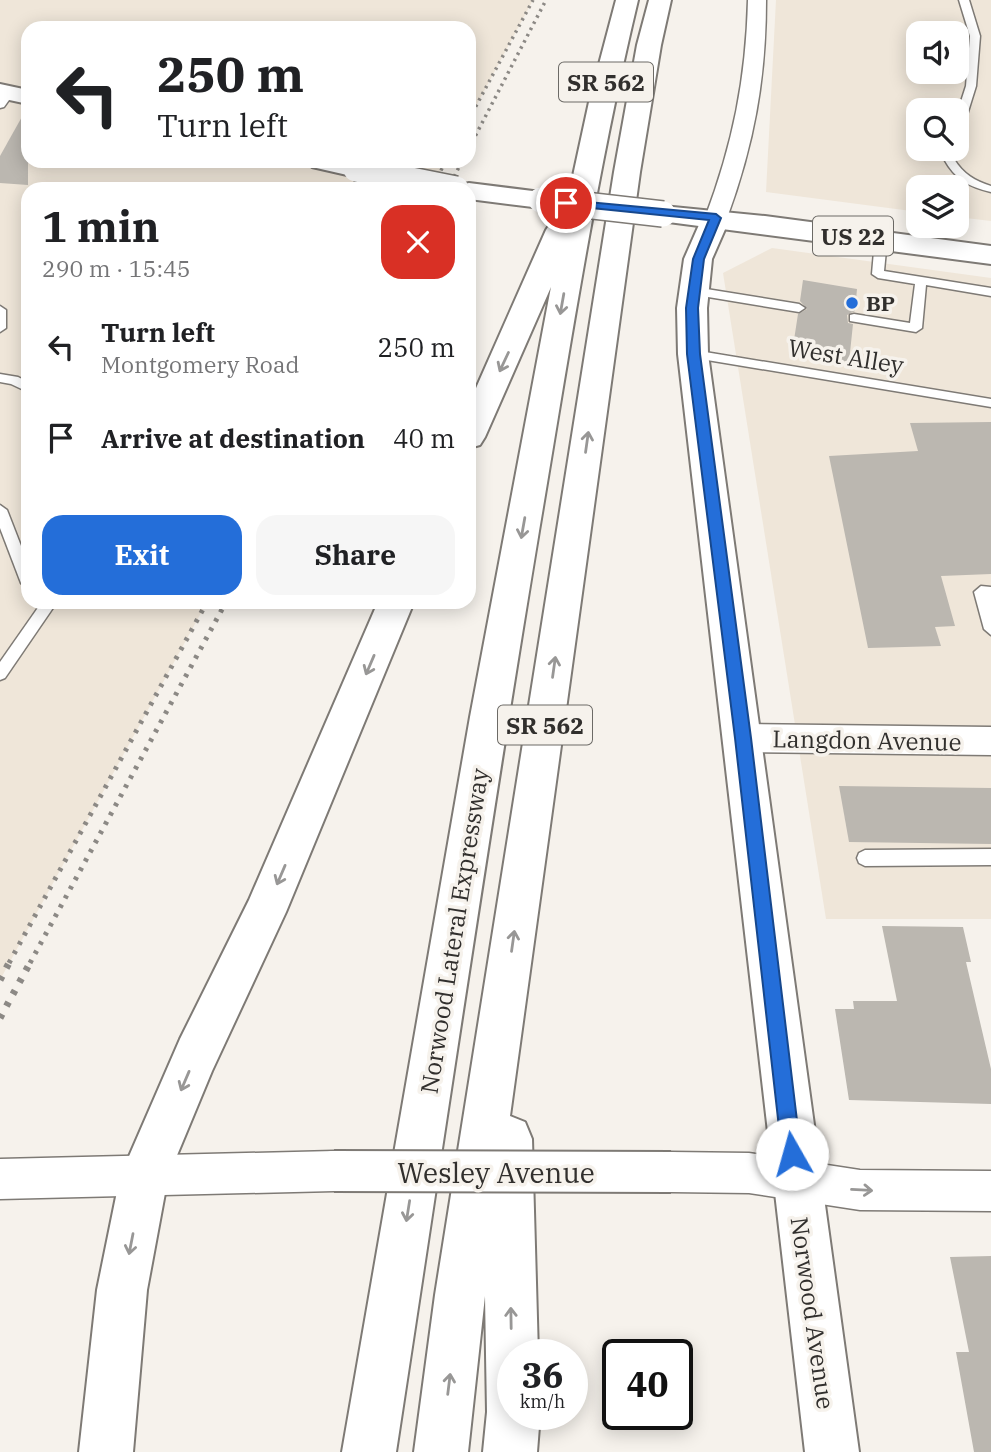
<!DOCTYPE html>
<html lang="en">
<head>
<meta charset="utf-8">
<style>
  body { margin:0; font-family:"IBM Plex Serif",serif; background:#f6f6f6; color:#202124; height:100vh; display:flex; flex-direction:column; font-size:26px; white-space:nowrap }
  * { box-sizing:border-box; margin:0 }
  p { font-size:23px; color:#757577 }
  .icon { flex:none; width:38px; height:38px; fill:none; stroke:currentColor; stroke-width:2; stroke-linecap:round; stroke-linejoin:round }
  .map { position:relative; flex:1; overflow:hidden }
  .details { position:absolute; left:21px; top:182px; width:455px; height:427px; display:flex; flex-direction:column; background:#fff; border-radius:21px; box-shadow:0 4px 18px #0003 }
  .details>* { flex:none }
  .banner { position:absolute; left:21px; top:21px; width:455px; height:147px; border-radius:21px; box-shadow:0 4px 18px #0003; background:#fff; color:#202124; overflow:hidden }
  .controls { position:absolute; left:906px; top:21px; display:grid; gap:14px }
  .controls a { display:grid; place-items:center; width:63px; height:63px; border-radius:14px; background:#fff; box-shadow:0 4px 18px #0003; font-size:35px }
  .speed { position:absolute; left:497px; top:1339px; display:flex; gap:14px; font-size:35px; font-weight:700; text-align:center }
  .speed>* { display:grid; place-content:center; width:91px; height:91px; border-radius:50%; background:#fff; box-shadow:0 4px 18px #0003; line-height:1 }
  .speed small { font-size:18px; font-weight:400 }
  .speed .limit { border:4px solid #111; border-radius:10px; background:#fff; color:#111 }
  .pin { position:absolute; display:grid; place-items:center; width:60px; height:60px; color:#fff; margin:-30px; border:4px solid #fff; border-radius:50%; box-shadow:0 2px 7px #0007 }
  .me { position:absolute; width:77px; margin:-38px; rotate:353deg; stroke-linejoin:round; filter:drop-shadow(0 0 5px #0008) }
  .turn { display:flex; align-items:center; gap:24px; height:147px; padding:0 21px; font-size:32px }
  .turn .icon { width:91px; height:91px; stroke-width:2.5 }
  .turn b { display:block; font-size:49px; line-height:60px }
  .round { display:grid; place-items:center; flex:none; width:74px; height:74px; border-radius:21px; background:#f6f6f6 }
  .headline { display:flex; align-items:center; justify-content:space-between; height:119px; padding:0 21px }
  h1 { font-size:42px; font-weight:700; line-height:52px }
  .primary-button { display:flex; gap:14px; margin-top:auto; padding:14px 21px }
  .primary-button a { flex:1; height:80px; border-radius:21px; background:#246ed9; color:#fff; font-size:28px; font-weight:700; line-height:80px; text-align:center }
  .primary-button a+a { background:#f6f6f6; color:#202124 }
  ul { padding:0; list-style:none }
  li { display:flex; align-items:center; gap:21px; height:91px; padding:0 21px }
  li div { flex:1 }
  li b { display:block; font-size:26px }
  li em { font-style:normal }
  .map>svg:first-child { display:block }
  .built { fill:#efe6d9; fill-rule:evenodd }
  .building { fill:#bbb7b0 }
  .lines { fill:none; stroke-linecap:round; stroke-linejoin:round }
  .service-casing { stroke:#7e7a75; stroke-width:3 }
  .minor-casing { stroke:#7e7a75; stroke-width:3 }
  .tertiary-casing { stroke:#7e7a75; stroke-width:4 }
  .primary-casing { stroke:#7e7a75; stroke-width:4 }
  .motorway-casing { stroke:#7e7a75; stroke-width:4 }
  .service { fill:#fff; fill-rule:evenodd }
  .minor { fill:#fff; fill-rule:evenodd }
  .tertiary { fill:#fff; fill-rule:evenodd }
  .primary { fill:#fff; fill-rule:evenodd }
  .motorway { fill:#fff; fill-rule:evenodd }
  .rail-far2 { stroke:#8c8985; stroke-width:3.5; stroke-dasharray:2.5 4.5; stroke-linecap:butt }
  .rail-far1 { stroke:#8c8985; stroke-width:5; stroke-dasharray:3.5 7; stroke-linecap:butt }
  .rail { stroke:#8c8985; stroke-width:7; stroke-dasharray:4.5 9; stroke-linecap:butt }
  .minor-bridge-casing { stroke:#7e7a75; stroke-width:44; stroke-linecap:butt }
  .primary-bridge-casing { stroke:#7e7a75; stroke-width:28; stroke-linecap:butt }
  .minor-bridge { stroke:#fff; stroke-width:40 }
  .primary-bridge { stroke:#fff; stroke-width:25 }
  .oneway { stroke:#989796 }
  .route { fill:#246ed9; stroke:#17488d; stroke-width:2 }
  .poi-dot { fill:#246ed9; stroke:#f6f2ec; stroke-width:2.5 }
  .labels { text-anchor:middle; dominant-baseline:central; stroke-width:7; stroke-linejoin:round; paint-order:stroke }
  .far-poi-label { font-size:21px; font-weight:bold; fill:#312f2d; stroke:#f6f2ec; text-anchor:start }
  .shield { fill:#f6f2ec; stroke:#6c6a66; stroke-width:2 }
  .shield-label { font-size:23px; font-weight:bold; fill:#312f2d }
  .street-label { font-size:24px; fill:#312f2d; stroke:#f6f2ec }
  .near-street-label { font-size:28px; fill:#312f2d; stroke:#f6f2ec }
</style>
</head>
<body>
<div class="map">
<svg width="991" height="1452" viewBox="0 0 991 1452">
  <rect width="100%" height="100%" fill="#f6f2ec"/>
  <g class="built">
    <polygon points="0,0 533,0 469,119 469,28 28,28 28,161 446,161 431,189 28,189 28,602 207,602 0,980"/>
    <path d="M776,0H991V221L957,217V187H919V212L766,192ZM919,33H957V72H919ZM919,110H957V149H919Z"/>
    <polygon points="772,248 991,278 991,919 826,919 723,273"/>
  </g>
  <g class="building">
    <polygon points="28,106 28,185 0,183 0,156"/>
    <polygon points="803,280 857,289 855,311 847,315 848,323 853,324 849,362 792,353 798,314 807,309 800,301"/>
    <polygon points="991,422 991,574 941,576 955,626 935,627 941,646 868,648 829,456 918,451 910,423"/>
    <polygon points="839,786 991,788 991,844 849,842"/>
    <polygon points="882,926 963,927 971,962 966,962 991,1069 991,1104 849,1100 835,1009 854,1009 853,1001 897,1001"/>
    <polygon points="991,1256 991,1452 974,1452 956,1352 969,1352 950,1257"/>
  </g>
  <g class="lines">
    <g class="service-casing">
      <g id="service">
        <polygon points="959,0 969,0 980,36 976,86 962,131 957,134 957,114 966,86 970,36"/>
        <polygon points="5,91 14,93 4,107 0,108 0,98"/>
        <path d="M947,149H957L954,159C963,174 975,181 991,186V192C969,187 955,179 944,159Z"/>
        <polygon points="881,237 887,240 884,271 991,288 991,296 926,285 922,328 916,332 850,321 850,315 854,314 910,323 915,284 878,278 872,274 875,240"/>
        <polygon points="694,287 799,304 805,308 799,312 690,294 690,288"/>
        <polygon points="0,306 6,310 6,328 0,332"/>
        <polygon points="693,350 991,399 991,407 689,357 687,354"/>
        <polygon points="0,374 18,377 28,382 28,392 11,384 0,382"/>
        <polygon points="0,505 7,510 28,564 28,589 21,583 0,528"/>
        <polygon points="981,586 991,587 991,635 984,629 974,592"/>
        <polygon points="42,602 57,602 5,678 0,680 0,662"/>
        <polygon points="991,849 991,865 865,866 859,863 857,858 859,853 865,850"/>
      </g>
    </g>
    <g class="minor-casing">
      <g id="minor">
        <path d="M748,0H766C766,79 754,144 727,218L724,223H708L705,218C733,144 746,79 748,0Z"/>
        <polygon points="743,724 991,727 991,755 743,752 732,748 727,738 732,728"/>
        <polygon points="334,1151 348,1157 354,1171 348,1185 334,1191 0,1199 0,1159"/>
        <polygon points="671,1152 749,1153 860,1170 991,1171 991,1211 860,1210 749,1193 671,1192 657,1186 651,1172 657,1158"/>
      </g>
    </g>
    <g class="tertiary-casing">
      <polygon id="tertiary" points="716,210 726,212 730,218 712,259 707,308 708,354 859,1452 805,1452 678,354 677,308 684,259 702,218 706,212"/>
    </g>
    <g class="primary-casing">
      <g id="primary">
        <polygon points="0,84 28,90 28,104 0,98"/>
        <polygon points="308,161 365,163 369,169 365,175 356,177 312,167"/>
        <polygon points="469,183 541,192 551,194 554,200 551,206 541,208 469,199 469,189 457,189 460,185"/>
        <polygon points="663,206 765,216 991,246 991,264 653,220 649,214 653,208"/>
      </g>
    </g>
    <g class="motorway-casing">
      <g id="motorway">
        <path d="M616,0H638C596,175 569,353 539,531C488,837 443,1145 396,1452H342L470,717L551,287L485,437L480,445L469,448V404L546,230L550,224L563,222L589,102Z"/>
        <polygon points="649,0 671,0 661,45 640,172 510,1116 525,1122 532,1139 538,1354 513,1354 513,1414 540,1414 537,1452 483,1452 487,1412 485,1296 468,1452 414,1452 435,1295 614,172 637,45"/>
        <polygon points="378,602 414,602 286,912 212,1071 168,1177 147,1290 133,1452 79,1452 97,1290 120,1177 180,1039 249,900"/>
      </g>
    </g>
    <use href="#service" class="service"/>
    <use href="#minor" class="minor"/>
    <use href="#tertiary" class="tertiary"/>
    <use href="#primary" class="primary"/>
    <use href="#motorway" class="motorway"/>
    <g class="rail-far2">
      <polyline points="469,119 533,0"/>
      <polyline points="469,148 546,0"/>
      <polyline points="431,189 446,161"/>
      <polyline points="448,189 462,161"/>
    </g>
    <g class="rail-far1">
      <polyline points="9,963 207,602"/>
      <polyline points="30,963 226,602"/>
    </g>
    <g class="rail">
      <polyline points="0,980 10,961"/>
      <polyline points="0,1018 31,961"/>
    </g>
    <g class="minor-bridge-casing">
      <polyline id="minor-bridge" points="334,1171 671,1172"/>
    </g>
    <g class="primary-bridge-casing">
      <g id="primary-bridge">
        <polyline points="356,169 456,189"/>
        <polyline points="541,200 663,214"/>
      </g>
    </g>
    <use href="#minor-bridge" class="minor-bridge"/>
    <use href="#primary-bridge" class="primary-bridge"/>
  </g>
  <defs><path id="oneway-shaft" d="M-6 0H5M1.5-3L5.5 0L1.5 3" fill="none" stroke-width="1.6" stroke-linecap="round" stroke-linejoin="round" transform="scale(1.75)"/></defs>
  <g class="oneway">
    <use href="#oneway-shaft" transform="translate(562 304) rotate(100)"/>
    <use href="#oneway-shaft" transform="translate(504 362) rotate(115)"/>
    <use href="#oneway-shaft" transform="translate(587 442) rotate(-82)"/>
    <use href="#oneway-shaft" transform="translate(523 528) rotate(100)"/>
    <use href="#oneway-shaft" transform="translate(370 665) rotate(113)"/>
    <use href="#oneway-shaft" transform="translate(554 667) rotate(-82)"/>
    <use href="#oneway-shaft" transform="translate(281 875) rotate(113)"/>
    <use href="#oneway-shaft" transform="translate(513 941) rotate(-82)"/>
    <use href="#oneway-shaft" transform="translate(185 1081) rotate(113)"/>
    <use href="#oneway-shaft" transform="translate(862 1190) rotate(3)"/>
    <use href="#oneway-shaft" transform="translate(408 1211) rotate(99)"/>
    <use href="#oneway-shaft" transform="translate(131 1244) rotate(101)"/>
    <use href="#oneway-shaft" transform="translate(511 1318) rotate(-91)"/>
    <use href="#oneway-shaft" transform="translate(449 1384) rotate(-83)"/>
  </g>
  <polygon class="route" points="566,200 716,214 721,218 704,259 698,308 700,354 751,738 801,1154 799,1161 792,1164 785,1161 782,1154 735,738 687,354 686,308 693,259 709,220 562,205 560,203"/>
  <circle class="poi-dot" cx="852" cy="303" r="7"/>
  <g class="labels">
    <g class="far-poi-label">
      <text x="866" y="303">BP</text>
    </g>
    <g class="shield">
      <rect x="559" y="62.5" width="94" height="39" rx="5"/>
      <rect x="813" y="216.5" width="80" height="39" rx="5"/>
      <rect x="498" y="705.5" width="94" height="39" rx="5"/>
    </g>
    <g class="shield-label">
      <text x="606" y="82">SR 562</text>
      <text x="853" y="236">US 22</text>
      <text x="545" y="725">SR 562</text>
    </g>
    <g class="street-label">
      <text transform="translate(846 356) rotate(9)">West Alley</text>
      <text transform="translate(867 740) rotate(1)">Langdon Avenue</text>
      <text transform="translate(454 931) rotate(-81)">Norwood Lateral Expressway</text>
      <text transform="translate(813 1313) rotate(82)">Norwood Avenue</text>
    </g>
    <g class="near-street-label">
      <text x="496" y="1172">Wesley Avenue</text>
    </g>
  </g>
</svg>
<div class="controls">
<a><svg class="icon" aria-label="sound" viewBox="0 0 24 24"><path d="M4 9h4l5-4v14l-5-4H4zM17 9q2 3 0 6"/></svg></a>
<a><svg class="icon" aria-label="search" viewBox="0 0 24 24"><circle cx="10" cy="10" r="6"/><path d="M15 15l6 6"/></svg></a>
<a><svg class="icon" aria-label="layers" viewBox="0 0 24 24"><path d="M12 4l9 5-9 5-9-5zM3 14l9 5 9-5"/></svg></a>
</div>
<div class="speed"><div>36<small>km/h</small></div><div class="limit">40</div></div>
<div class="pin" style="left:566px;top:203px;background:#d93025"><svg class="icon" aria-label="arrive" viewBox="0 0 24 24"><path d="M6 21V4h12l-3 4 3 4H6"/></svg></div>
<svg class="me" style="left:792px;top:1154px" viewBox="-20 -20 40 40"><circle r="19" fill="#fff"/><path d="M0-13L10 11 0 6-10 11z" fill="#246ed9"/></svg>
<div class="banner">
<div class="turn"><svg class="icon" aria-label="left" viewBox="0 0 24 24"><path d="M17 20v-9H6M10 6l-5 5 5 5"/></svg><div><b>250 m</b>Turn left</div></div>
</div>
<section class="details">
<div class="headline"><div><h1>1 min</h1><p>290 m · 15:45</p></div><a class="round" style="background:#d93025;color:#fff"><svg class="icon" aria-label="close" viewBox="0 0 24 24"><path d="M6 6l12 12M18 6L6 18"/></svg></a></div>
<ul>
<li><svg class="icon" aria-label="left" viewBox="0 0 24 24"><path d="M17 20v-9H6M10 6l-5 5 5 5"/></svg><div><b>Turn left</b><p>Montgomery Road</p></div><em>250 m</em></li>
<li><svg class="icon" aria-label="arrive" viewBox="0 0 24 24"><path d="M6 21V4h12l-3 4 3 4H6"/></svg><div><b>Arrive at destination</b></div><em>40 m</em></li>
</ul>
<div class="primary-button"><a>Exit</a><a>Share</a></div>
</section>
</div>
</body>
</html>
